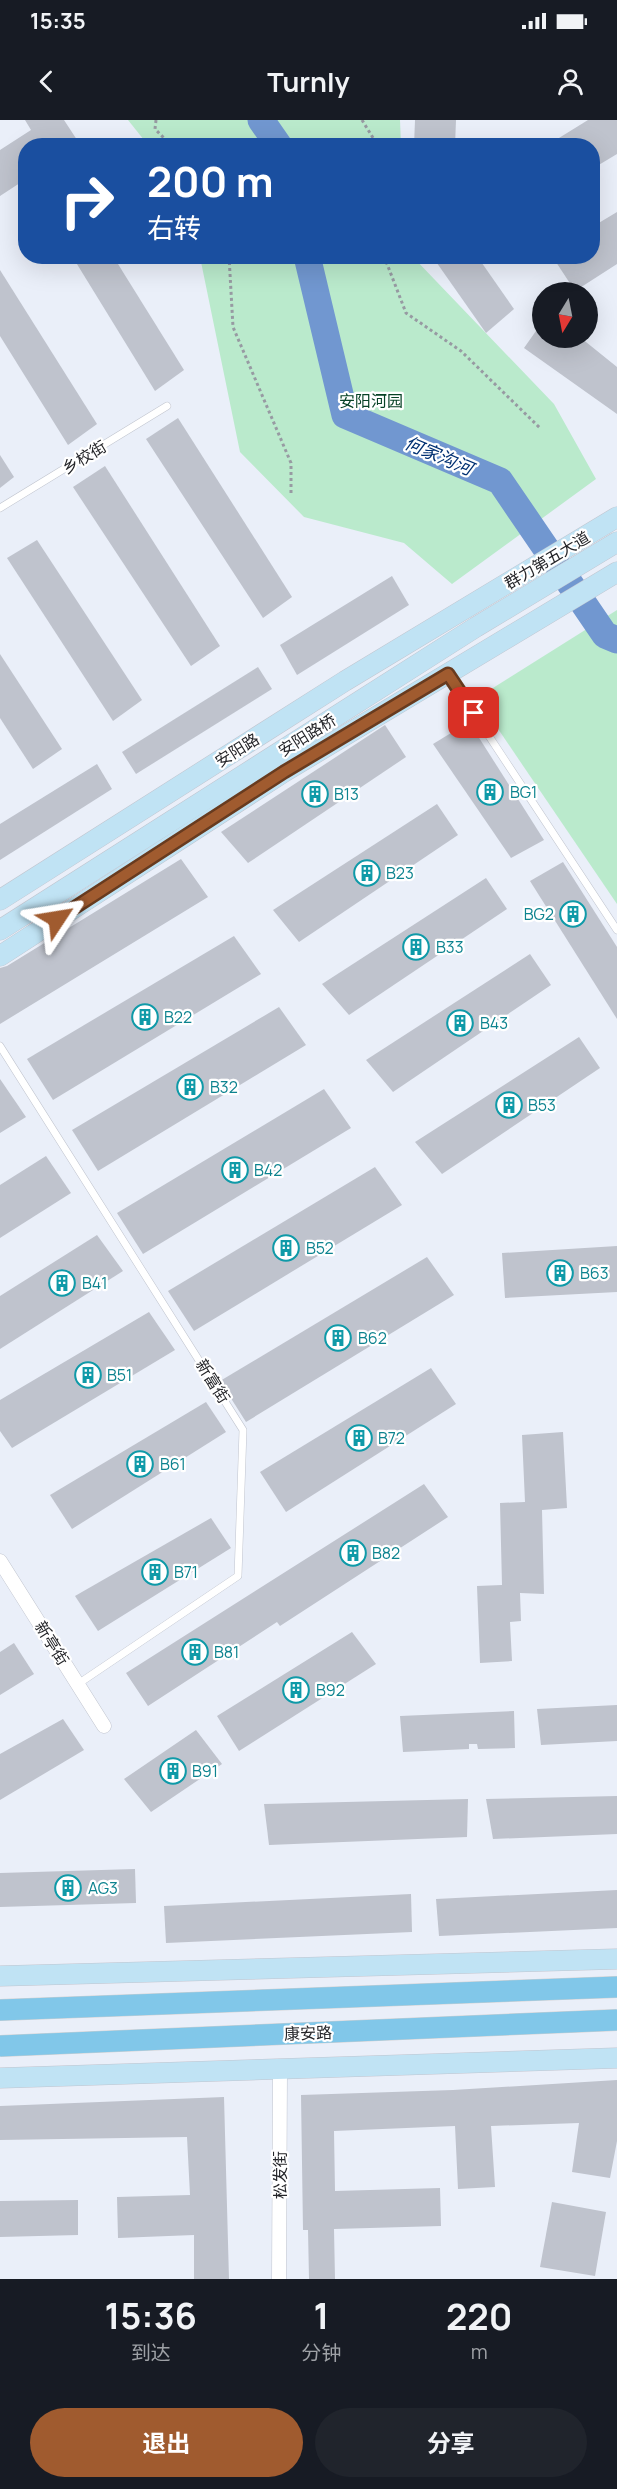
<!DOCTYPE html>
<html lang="zh">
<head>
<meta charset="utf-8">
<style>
  body { margin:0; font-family:Manrope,"Noto Sans SC",sans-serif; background:#20242c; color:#f1f3f6; height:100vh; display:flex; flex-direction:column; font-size:22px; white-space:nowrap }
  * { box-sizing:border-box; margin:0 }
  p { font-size:20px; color:#9ea1a6 }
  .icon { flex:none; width:33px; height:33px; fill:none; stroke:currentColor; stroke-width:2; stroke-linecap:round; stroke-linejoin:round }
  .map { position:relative; height:2159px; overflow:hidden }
  .side { display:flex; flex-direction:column; background:#171b24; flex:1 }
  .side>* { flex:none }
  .guide { position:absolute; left:18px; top:18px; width:582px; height:126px; border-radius:24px; box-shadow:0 6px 24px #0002; background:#1a4fa0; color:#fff; overflow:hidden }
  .needle { width:39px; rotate:190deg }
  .buttons { position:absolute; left:532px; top:162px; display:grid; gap:12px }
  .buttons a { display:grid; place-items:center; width:66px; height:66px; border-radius:50%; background:#171b24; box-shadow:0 6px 24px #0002; font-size:30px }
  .pin { position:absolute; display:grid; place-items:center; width:51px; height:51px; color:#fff; margin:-26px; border-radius:12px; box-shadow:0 3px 9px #0006 }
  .me { position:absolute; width:66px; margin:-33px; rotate:57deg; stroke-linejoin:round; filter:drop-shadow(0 0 4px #0008) }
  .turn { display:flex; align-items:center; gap:21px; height:126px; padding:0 30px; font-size:27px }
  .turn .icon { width:78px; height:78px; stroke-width:2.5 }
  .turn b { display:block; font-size:42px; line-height:51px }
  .eta { display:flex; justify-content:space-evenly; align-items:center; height:102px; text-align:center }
  .eta b { font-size:36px; font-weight:700; line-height:42px }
  .action { display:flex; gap:12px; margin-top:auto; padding:12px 30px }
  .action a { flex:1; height:69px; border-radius:36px; background:#a05b2f; color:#fff; font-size:24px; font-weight:700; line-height:69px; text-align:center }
  .action a+a { background:#20242c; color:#f1f3f6 }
  .status { display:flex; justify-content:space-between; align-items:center; height:42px; padding:0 30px; background:#171b24; direction:ltr }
  .status svg { height:16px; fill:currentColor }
  header { display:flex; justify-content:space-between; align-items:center; height:78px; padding:0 30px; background:#171b24; font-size:27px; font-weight:700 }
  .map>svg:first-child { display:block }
  .green { fill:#baeacc }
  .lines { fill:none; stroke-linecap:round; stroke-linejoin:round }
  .river { stroke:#7197d0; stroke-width:27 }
  .building { fill:#bfc3cd }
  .lane-casing { stroke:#c1c5cf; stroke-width:8 }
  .street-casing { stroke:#c1c5cf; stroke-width:15 }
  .secondary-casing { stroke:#c1c5cf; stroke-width:21 }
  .primary-casing { stroke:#cfcfd0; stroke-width:22 }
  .path { stroke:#979aa2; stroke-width:3; stroke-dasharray:3 3; stroke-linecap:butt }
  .lane { stroke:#fff; stroke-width:7 }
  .street { stroke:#fff; stroke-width:14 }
  .secondary { stroke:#c0e3f4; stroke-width:20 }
  .primary { stroke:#81c7e9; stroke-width:21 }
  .primary-bridge-casing { stroke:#cfcfd0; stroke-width:22; stroke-linecap:butt }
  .primary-bridge { stroke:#81c7e9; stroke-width:21 }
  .route-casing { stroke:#683b1f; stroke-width:15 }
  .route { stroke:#a05b2f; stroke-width:10 }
  .labels { text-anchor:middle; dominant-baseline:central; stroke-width:4.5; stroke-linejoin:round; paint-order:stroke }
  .park-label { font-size:16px; fill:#074226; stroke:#fff }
  .street-label { font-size:16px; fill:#242529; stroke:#fff }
  .culture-label { font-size:16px; fill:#0d838f; stroke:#fff; text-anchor:start }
  .water-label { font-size:18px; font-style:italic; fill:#003072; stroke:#fff }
</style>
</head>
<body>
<div class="status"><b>15:35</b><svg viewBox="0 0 49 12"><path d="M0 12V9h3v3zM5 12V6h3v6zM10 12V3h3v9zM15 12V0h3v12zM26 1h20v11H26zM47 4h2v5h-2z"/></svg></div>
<header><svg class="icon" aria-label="back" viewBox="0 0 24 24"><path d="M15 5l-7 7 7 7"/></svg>Turnly<svg class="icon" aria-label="person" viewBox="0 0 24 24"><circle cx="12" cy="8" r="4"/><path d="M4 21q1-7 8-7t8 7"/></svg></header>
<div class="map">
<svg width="617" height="2159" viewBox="0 0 617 2159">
  <rect width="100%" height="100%" fill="#eaeff9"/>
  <g class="green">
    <polygon points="128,0 400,0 401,25 148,25"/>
    <polygon points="200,137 413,137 554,284 596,359 452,464 404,423 304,397 240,332"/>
    <polygon points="617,490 617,784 477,578"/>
  </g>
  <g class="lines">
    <g class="river">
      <polyline points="261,0 279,26"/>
      <polyline points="307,136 345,295 500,361 605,515 617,520"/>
    </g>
  </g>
  <g class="building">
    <polygon points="25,0 64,0 81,26 26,26 26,59 0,76 0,30 31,10"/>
    <polygon points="415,0 456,0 455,26 414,26"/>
    <polygon points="588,0 617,0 617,34 592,49 592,26 546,26"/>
    <polygon points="617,92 617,144 575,171 552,136 592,136 592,107"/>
    <polygon points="72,136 113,136 184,250 155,271"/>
    <polygon points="432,136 477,136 514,189 486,213"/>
    <polygon points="0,150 97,304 68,325 0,216"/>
    <polygon points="543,201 543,218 581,218 617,247 617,294 524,228"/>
    <polygon points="178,298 292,477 263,498 146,319"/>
    <polygon points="0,335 14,357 0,368"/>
    <polygon points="105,346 220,526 191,546 73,367"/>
    <polygon points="37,420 142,580 113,601 7,438"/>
    <polygon points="392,456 409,485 297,555 280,525"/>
    <polygon points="0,534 62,629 33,649 0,598"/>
    <polygon points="258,547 272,569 136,654 122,632"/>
    <polygon points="469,602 544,720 511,738 433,624"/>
    <polygon points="385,605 406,637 248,743 221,712"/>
    <polygon points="97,644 112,669 0,740 0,704"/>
    <polygon points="437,684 458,715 299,822 273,790"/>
    <polygon points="181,739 208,777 0,904 0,848 7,846"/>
    <polygon points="563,742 617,827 617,899 530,761"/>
    <polygon points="486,758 507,789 349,895 322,864"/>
    <polygon points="234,816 261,854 53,980 27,939"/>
    <polygon points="530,834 551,865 393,972 366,940"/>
    <polygon points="279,887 306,925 98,1051 72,1010"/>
    <polygon points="579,917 600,948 442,1054 415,1022"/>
    <polygon points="0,959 26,997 0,1013"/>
    <polygon points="324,969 351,1008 143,1134 117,1093"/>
    <polygon points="46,1036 71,1073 0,1118 0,1065"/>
    <polygon points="375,1047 402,1085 194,1211 168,1171"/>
    <polygon points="97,1115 123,1151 0,1229 0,1176"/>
    <polygon points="617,1126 617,1172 505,1178 502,1133"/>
    <polygon points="427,1137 454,1175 246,1302 220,1261"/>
    <polygon points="149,1192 175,1230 12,1328 0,1311 0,1280"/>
    <polygon points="431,1248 456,1284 286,1392 260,1352"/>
    <polygon points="206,1282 226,1312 72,1409 50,1375"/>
    <polygon points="563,1312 567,1388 542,1390 544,1474 520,1473 521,1501 510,1502 512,1541 480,1543 477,1466 502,1465 500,1383 525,1382 522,1315"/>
    <polygon points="424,1364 448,1397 280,1506 277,1502 148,1586 126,1553"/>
    <polygon points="211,1398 231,1428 98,1511 75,1476"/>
    <polygon points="352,1512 376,1544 239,1631 217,1596"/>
    <polygon points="14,1523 34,1554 0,1575 0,1532"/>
    <polygon points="617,1585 617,1621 541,1625 537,1589"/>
    <polygon points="514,1591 515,1628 478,1629 477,1624 469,1624 469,1629 403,1632 400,1596"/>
    <polygon points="63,1599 84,1630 0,1680 0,1634"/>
    <polygon points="196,1610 222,1644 151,1692 124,1659"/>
    <polygon points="617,1676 617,1714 493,1719 486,1679"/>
    <polygon points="468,1679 467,1717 269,1725 264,1684"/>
    <polygon points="135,1749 136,1783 0,1787 0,1753"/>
    <polygon points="617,1770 617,1808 439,1816 436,1779"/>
    <polygon points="411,1774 412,1812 166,1823 164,1786"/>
    <polygon points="617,1960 617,2021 610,2058 572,2052 579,2003 491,2006 495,2067 458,2069 455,2006 334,2011 335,2071 440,2068 441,2106 334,2109 335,2159 309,2159 308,2110 303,2110 301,1975 453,1970"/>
    <polygon points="224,1977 229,2159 194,2159 194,2115 118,2118 117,2077 190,2075 187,2017 0,2020 0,1986"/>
    <polygon points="78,2080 78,2115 0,2117 0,2081"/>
    <polygon points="552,2082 606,2092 595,2156 540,2147"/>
  </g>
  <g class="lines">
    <g class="lane-casing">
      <g id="lane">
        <polyline points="0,388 167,286"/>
        <polyline points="448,554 617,810"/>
        <polyline points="0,926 243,1310 238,1456 78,1564"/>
      </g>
    </g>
    <g class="street-casing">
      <g id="street">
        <polyline points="0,1441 104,1606"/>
        <polyline points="279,2159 280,1950"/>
      </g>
    </g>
    <g class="secondary-casing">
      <g id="secondary">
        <polyline points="0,780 345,561 617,397"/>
        <polyline points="0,810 476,507 617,422"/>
        <polyline points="0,836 284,652 617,452"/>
        <polyline points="0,1856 617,1839"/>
        <polyline points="0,1958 617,1938"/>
      </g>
    </g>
    <g class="primary-casing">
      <polyline id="primary" points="0,1890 617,1867"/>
    </g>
    <g class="path">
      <polyline points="156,0 155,9 172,26"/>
      <polyline points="362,0 378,26"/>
      <polyline points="229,136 233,207 291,343 291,375"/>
      <polyline points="384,136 406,193 461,231 541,309"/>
    </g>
    <use href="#lane" class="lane"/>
    <use href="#street" class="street"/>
    <use href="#secondary" class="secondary"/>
    <use href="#primary" class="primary"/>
    <g class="primary-bridge-casing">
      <polyline id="primary-bridge" points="0,1926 617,1900"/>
    </g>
    <use href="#primary-bridge" class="primary-bridge"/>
  </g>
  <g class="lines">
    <g class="route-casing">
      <polyline id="route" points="57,799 284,652 448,554 474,593"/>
    </g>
    <use href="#route" class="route"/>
  </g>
  <defs>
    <g id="building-ring" transform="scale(1.35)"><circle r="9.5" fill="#fff" stroke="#0f9aa8" stroke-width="1.5"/><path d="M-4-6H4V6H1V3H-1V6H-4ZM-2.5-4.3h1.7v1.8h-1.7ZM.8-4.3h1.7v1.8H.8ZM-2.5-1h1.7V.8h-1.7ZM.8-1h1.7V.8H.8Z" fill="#0f9aa8"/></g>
  </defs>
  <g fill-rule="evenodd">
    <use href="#building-ring" x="490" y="672"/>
    <use href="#building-ring" x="315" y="674"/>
    <use href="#building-ring" x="367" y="753"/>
    <use href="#building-ring" x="573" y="794"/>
    <use href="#building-ring" x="416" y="827"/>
    <use href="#building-ring" x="145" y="897"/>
    <use href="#building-ring" x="460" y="903"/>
    <use href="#building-ring" x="190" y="967"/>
    <use href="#building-ring" x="509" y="985"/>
    <use href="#building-ring" x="235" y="1050"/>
    <use href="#building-ring" x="286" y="1128"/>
    <use href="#building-ring" x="560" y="1153"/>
    <use href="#building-ring" x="62" y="1163"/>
    <use href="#building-ring" x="338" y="1218"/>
    <use href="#building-ring" x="88" y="1255"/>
    <use href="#building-ring" x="359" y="1318"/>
    <use href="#building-ring" x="140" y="1344"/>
    <use href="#building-ring" x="353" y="1433"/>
    <use href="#building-ring" x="155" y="1452"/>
    <use href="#building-ring" x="195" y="1532"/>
    <use href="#building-ring" x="296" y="1570"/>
    <use href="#building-ring" x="173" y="1651"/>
    <use href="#building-ring" x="68" y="1768"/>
  </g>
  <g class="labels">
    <g class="park-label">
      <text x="371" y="281">安阳河园</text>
    </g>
    <g class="street-label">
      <text transform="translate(84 337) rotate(-31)">乡校街</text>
      <text transform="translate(547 440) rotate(-31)">群力第五大道</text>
      <text transform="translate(307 615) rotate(-32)">安阳路桥</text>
      <text transform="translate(237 630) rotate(-32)">安阳路</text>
      <text transform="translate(213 1261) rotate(58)">新富街</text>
      <text transform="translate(52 1523) rotate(58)">新亭街</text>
      <text transform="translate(308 1913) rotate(-2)">康安路</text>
      <text transform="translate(280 2055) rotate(-90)">松发街</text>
    </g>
    <g class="culture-label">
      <text x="510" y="672">BG1</text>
      <text x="334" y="674">B13</text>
      <text x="386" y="753">B23</text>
      <text x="554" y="794" text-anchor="end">BG2</text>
      <text x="436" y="827">B33</text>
      <text x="164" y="897">B22</text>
      <text x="480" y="903">B43</text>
      <text x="210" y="967">B32</text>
      <text x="528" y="985">B53</text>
      <text x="254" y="1050">B42</text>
      <text x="306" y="1128">B52</text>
      <text x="580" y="1153">B63</text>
      <text x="82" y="1163">B41</text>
      <text x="358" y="1218">B62</text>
      <text x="107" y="1255">B51</text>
      <text x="378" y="1318">B72</text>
      <text x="160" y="1344">B61</text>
      <text x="372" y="1433">B82</text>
      <text x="174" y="1452">B71</text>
      <text x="214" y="1532">B81</text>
      <text x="316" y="1570">B92</text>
      <text x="192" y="1651">B91</text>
      <text x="88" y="1768">AG3</text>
    </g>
    <g class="water-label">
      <text transform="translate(439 335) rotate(23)">何家沟河</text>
    </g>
  </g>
</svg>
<div class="buttons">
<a><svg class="needle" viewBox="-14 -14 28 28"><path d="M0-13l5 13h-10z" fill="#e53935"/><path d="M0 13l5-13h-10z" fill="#9ea1a6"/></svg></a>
</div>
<div class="pin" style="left:474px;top:593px;background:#d93025"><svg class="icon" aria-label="arrive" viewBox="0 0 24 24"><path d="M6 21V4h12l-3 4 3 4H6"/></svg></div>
<svg class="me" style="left:57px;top:799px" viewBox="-20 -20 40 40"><path d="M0-17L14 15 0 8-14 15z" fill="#a05b2f" stroke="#fff" stroke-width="4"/></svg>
<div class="guide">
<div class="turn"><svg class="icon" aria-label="right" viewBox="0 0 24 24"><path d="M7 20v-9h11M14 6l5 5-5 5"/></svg><div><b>200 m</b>右转</div></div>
</div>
</div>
<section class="side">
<div class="eta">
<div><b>15:36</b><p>到达</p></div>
<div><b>1</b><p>分钟</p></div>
<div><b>220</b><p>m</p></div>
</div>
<div class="action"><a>退出</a><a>分享</a></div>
</section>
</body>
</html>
